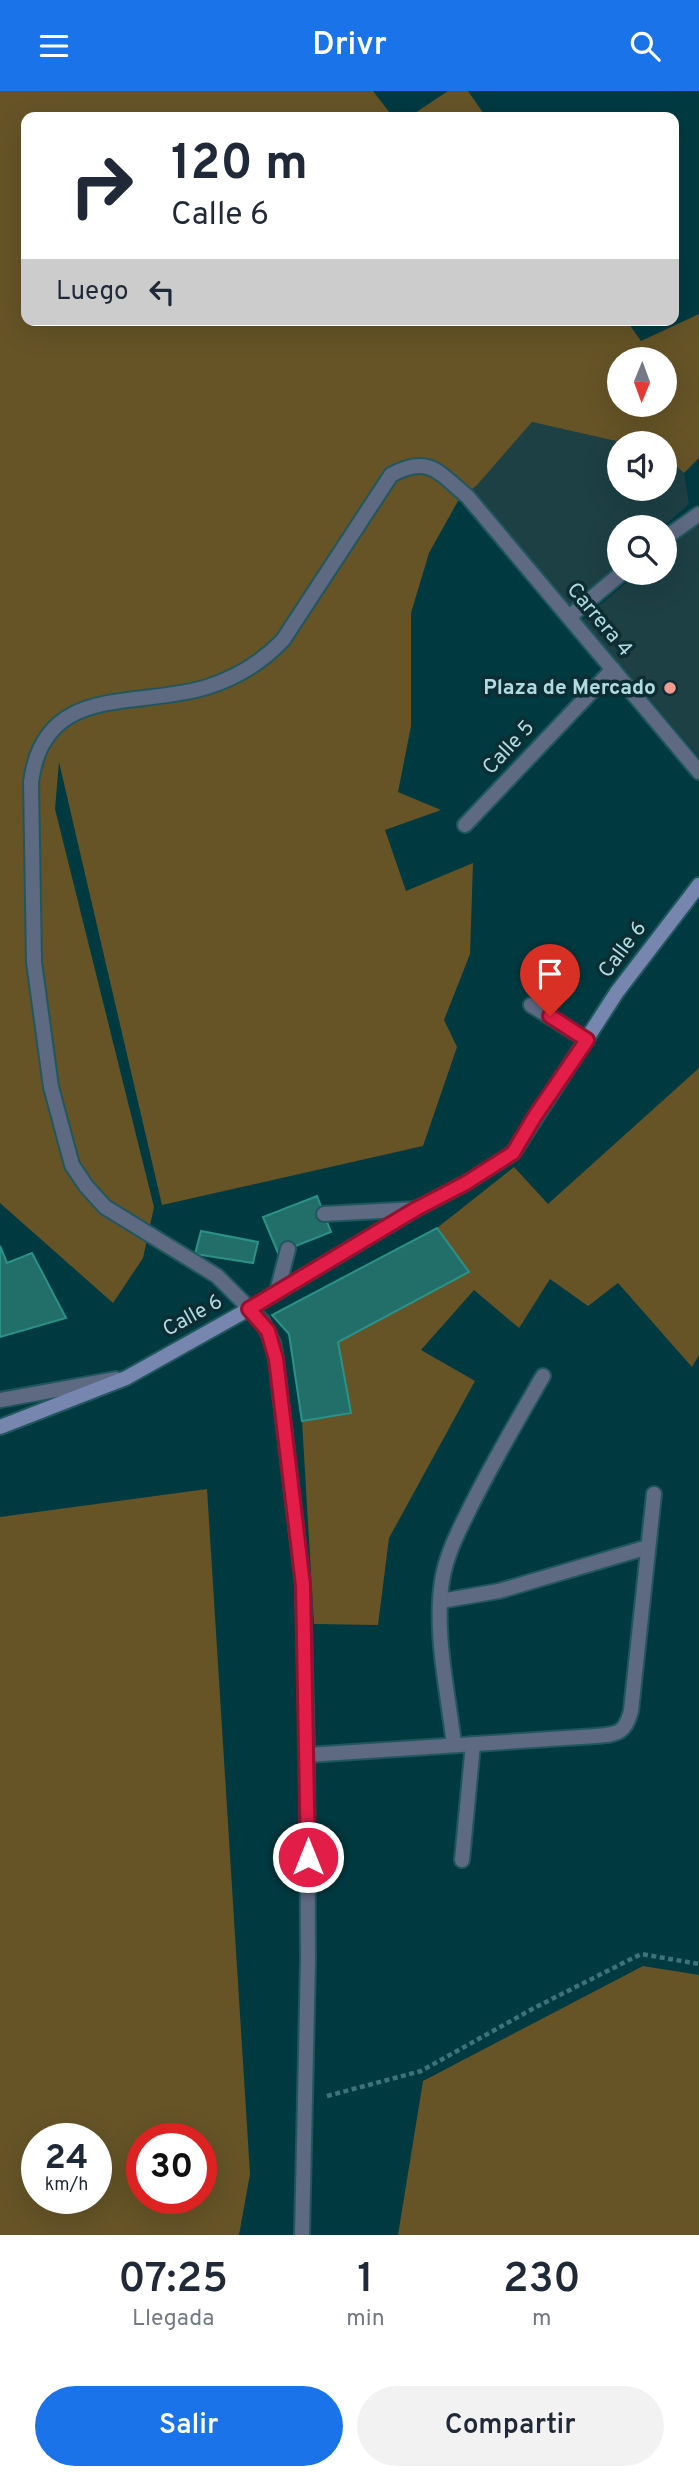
<!DOCTYPE html>
<html lang="es">
<head>
<meta charset="utf-8">
<style>
  body { margin:0; font-family:Overpass,sans-serif; background:#f2f2f3; color:#1f2937; height:100vh; display:flex; flex-direction:column; font-size:26px; white-space:nowrap }
  * { box-sizing:border-box; margin:0 }
  p { font-size:23px; color:#747a83 }
  .icon { flex:none; width:38px; height:38px; fill:none; stroke:currentColor; stroke-width:2; stroke-linecap:round; stroke-linejoin:round }
  .map { position:relative; height:2144px; overflow:hidden }
  .panel { display:flex; flex-direction:column; background:#fff; flex:1 }
  .panel>* { flex:none }
  .top-card { position:absolute; left:21px; top:21px; width:658px; height:214px; border-radius:14px; box-shadow:0 7px 28px #0002; background:#fff; color:#1f2937; overflow:hidden }
  .needle { width:46px; rotate:181deg }
  .controls { position:absolute; left:607px; top:256px; display:grid; gap:14px }
  .controls a { display:grid; place-items:center; width:70px; height:70px; border-radius:50%; background:#fff; box-shadow:0 7px 28px #0002; font-size:35px }
  .speed { position:absolute; left:21px; top:2032px; display:flex; gap:14px; font-size:35px; font-weight:700; text-align:center }
  .speed>* { display:grid; place-content:center; width:91px; height:91px; border-radius:50%; background:#fff; box-shadow:0 7px 28px #0002; line-height:1 }
  .speed small { font-size:18px; font-weight:400 }
  .speed .limit { border:10px solid #d22; background:#fff; color:#111 }
  .pin { position:absolute; display:grid; place-items:center; width:60px; height:60px; color:#fff; margin:-72px -30px; border-radius:50% 50% 50% 0; rotate:-45deg; box-shadow:0 0 7px #0007 }
  .pin .icon { rotate:45deg }
  .me { position:absolute; width:77px; margin:-38px; rotate:0deg; stroke-linejoin:round; filter:drop-shadow(0 0 5px #0008) }
  .turn { display:flex; align-items:center; gap:24px; height:147px; padding:0 35px; font-size:32px }
  .turn .icon { width:91px; height:91px; stroke-width:2.5 }
  .turn b { display:block; font-size:49px; line-height:60px }
  .then { display:flex; align-items:center; height:66px; padding:0 35px; background:#0003; gap:14px; font-size:26px }
  .eta { display:flex; justify-content:space-evenly; align-items:center; height:119px; text-align:center }
  .eta b { font-size:42px; font-weight:600; line-height:49px }
  .primary-button { display:flex; gap:14px; margin-top:auto; padding:14px 35px }
  .primary-button a { flex:1; height:80px; border-radius:42px; background:#1a73e8; color:#fff; font-size:28px; font-weight:600; line-height:80px; text-align:center }
  .primary-button a+a { background:#f2f2f3; color:#1f2937 }
  header { display:flex; justify-content:space-between; align-items:center; height:91px; padding:0 35px; background:#1a73e8; color:#fff; font-size:32px; font-weight:600 }
  .map>svg:first-child { display:block }
  .built { fill:#1d4045 }
  .green { fill:#665427; fill-rule:evenodd }
  .building { fill:#216f68; stroke:#2a9289; stroke-width:2 }
  .lines { fill:none; stroke-linecap:round; stroke-linejoin:round }
  .lane-casing { stroke:#20575e; stroke-width:18 }
  .street-casing { stroke:#20575e; stroke-width:18 }
  .secondary-casing { stroke:#20575e; stroke-width:18 }
  .path { stroke:#3d7279; stroke-width:4.5; stroke-dasharray:5 3.5; stroke-linecap:butt }
  .lane { stroke:#5e6982; stroke-width:14 }
  .street { stroke:#5e6982; stroke-width:14 }
  .secondary { stroke:#7686ae; stroke-width:14 }
  .route-casing { stroke:#92132f; stroke-width:18 }
  .route { stroke:#e11d48; stroke-width:12 }
  .poi-dot { fill:#f59c92; stroke:#0e2d32; stroke-width:2.5 }
  .labels { text-anchor:middle; dominant-baseline:central; stroke-width:7; stroke-linejoin:round; paint-order:stroke }
  .street-label { font-size:21px; fill:#afdbe1; stroke:#0e2d32 }
  .poi-label { font-size:21px; font-weight:bold; fill:#afdbe1; stroke:#0e2d32; text-anchor:end }
</style>
</head>
<body>
<header><svg class="icon" aria-label="menu" viewBox="0 0 24 24"><path d="M4 6h16M4 12h16M4 18h16"/></svg>Drivr<svg class="icon" aria-label="search" viewBox="0 0 24 24"><circle cx="10" cy="10" r="6"/><path d="M15 15l6 6"/></svg></header>
<div class="map">
<svg width="699" height="2144" viewBox="0 0 699 2144">
  <rect width="100%" height="100%" fill="#003a41"/>
  <g class="built">
    <polygon points="532,331 616,350 637,342 649,352 620,352 620,397 665,397 665,365 684,382 689,413 663,436 620,436 619,475 570,519 472,399"/>
    <polygon points="699,431 699,666 582,529 639,481 665,481 665,459"/>
  </g>
  <g class="green">
    <path d="M0,0H373L393,26H26V229H626L641,250L699,223V367L684,382L665,365V352H649L637,342L616,350L532,331L477,394L458,410L429,462L411,522V635L398,701L441,719L385,739L406,800L473,772L470,863L444,929L457,956L423,1055L162,1114L59,671L55,718L154,1116L143,1167L113,1212L0,1112ZM620,268H665V313H620Z"/>
    <polygon points="448,0 468,0 486,26 409,26"/>
    <polygon points="699,977 699,1264 692,1276 618,1192 588,1215 550,1188 519,1237 474,1199 421,1259 475,1290 389,1447 378,1534 314,1533 302,1330 351,1322 338,1251 469,1181 437,1137 514,1076 548,1113"/>
    <path d="M207,1398L250,2083L239,2144H0V1426ZM37,2048H96V2107H37ZM142,2048H201V2107H142Z"/>
    <polygon points="643,1875 699,1884 699,2144 398,2144 423,1990"/>
  </g>
  <g class="building">
    <polygon points="317,1105 331,1141 278,1162 263,1126"/>
    <polygon points="437,1137 469,1181 338,1251 351,1322 302,1330 289,1243 272,1224"/>
    <polygon points="201,1140 258,1151 253,1172 195,1163"/>
    <polygon points="0,1155 7,1172 32,1162 66,1227 0,1246"/>
  </g>
  <g class="lines">
    <g class="lane-casing">
      <g id="lane">
        <polyline points="324,1123 416,1118"/>
        <polyline points="277,1201 288,1158"/>
      </g>
    </g>
    <g class="street-casing">
      <g id="street">
        <polyline points="665,447 699,423"/>
        <polyline points="569,526 623,481"/>
        <polyline points="465,734 613,578"/>
        <polyline points="531,914 587,949"/>
        <polyline points="0,1309 116,1288"/>
        <polyline points="441,1510 499,1500 648,1456"/>
        <path d="M454,1654C448,1601 434,1543 442,1490C446,1465 457,1443 468,1421C491,1374 517,1330 543,1285"/>
        <path d="M307,1664L596,1645C617,1643 625,1643 631,1620L654,1403"/>
        <polyline points="462,1769 473,1653"/>
        <path d="M302,2144L308,1868L307,1664L303,1494L276,1268L273,1252L262,1230L217,1185L105,1116L86,1095L72,1074L51,996L34,871L31,691C44,591 137,618 207,596C236,587 262,571 283,549L391,384C429,363 439,382 467,405L699,681"/>
      </g>
    </g>
    <g class="secondary-casing">
      <polyline id="secondary" points="0,1336 126,1287 249,1218 416,1118 466,1092 513,1062 617,901 699,794"/>
    </g>
    <polyline class="path" points="327,2005 421,1980 536,1916 641,1863 699,1873"/>
    <use href="#lane" class="lane"/>
    <use href="#street" class="street"/>
    <use href="#secondary" class="secondary"/>
  </g>
  <g class="lines">
    <g class="route-casing">
      <polyline id="route" points="308,1766 303,1494 276,1268 268,1240 249,1218 416,1118 466,1092 513,1062 535,1025 587,949 550,925"/>
    </g>
    <use href="#route" class="route"/>
  </g>
  <circle class="poi-dot" cx="670" cy="597" r="7"/>
  <g class="labels">
    <g class="street-label">
      <text transform="translate(599 529) rotate(50)">Carrera 4</text>
      <text transform="translate(509 657) rotate(-47)">Calle 5</text>
      <text transform="translate(623 859) rotate(-53)">Calle 6</text>
      <text transform="translate(193 1225) rotate(-29)">Calle 6</text>
    </g>
    <g class="poi-label">
      <text x="656" y="597">Plaza de Mercado</text>
    </g>
  </g>
</svg>
<div class="controls">
<a><svg class="needle" viewBox="-14 -14 28 28"><path d="M0-13l5 13h-10z" fill="#e53935"/><path d="M0 13l5-13h-10z" fill="#747a83"/></svg></a>
<a><svg class="icon" aria-label="sound" viewBox="0 0 24 24"><path d="M4 9h4l5-4v14l-5-4H4zM17 9q2 3 0 6"/></svg></a>
<a><svg class="icon" aria-label="search" viewBox="0 0 24 24"><circle cx="10" cy="10" r="6"/><path d="M15 15l6 6"/></svg></a>
</div>
<div class="speed"><div>24<small>km/h</small></div><div class="limit">30</div></div>
<div class="pin" style="left:550px;top:925px;background:#d93025"><svg class="icon" aria-label="arrive" viewBox="0 0 24 24"><path d="M6 21V4h12l-3 4 3 4H6"/></svg></div>
<svg class="me" style="left:308px;top:1766px" viewBox="-20 -20 40 40"><circle r="17" fill="#e11d48" stroke="#fff" stroke-width="3"/><path d="M0-11L8 9 0 5-8 9z" fill="#fff"/></svg>
<div class="top-card">
<div class="turn"><svg class="icon" aria-label="right" viewBox="0 0 24 24"><path d="M7 20v-9h11M14 6l5 5-5 5"/></svg><div><b>120 m</b>Calle 6</div></div>
<div class="then">Luego<svg class="icon" aria-label="left" viewBox="0 0 24 24"><path d="M17 20v-9H6M10 6l-5 5 5 5"/></svg></div>
</div>
</div>
<section class="panel">
<div class="eta">
<div><b>07:25</b><p>Llegada</p></div>
<div><b>1</b><p>min</p></div>
<div><b>230</b><p>m</p></div>
</div>
<div class="primary-button"><a>Salir</a><a>Compartir</a></div>
</section>
</body>
</html>
